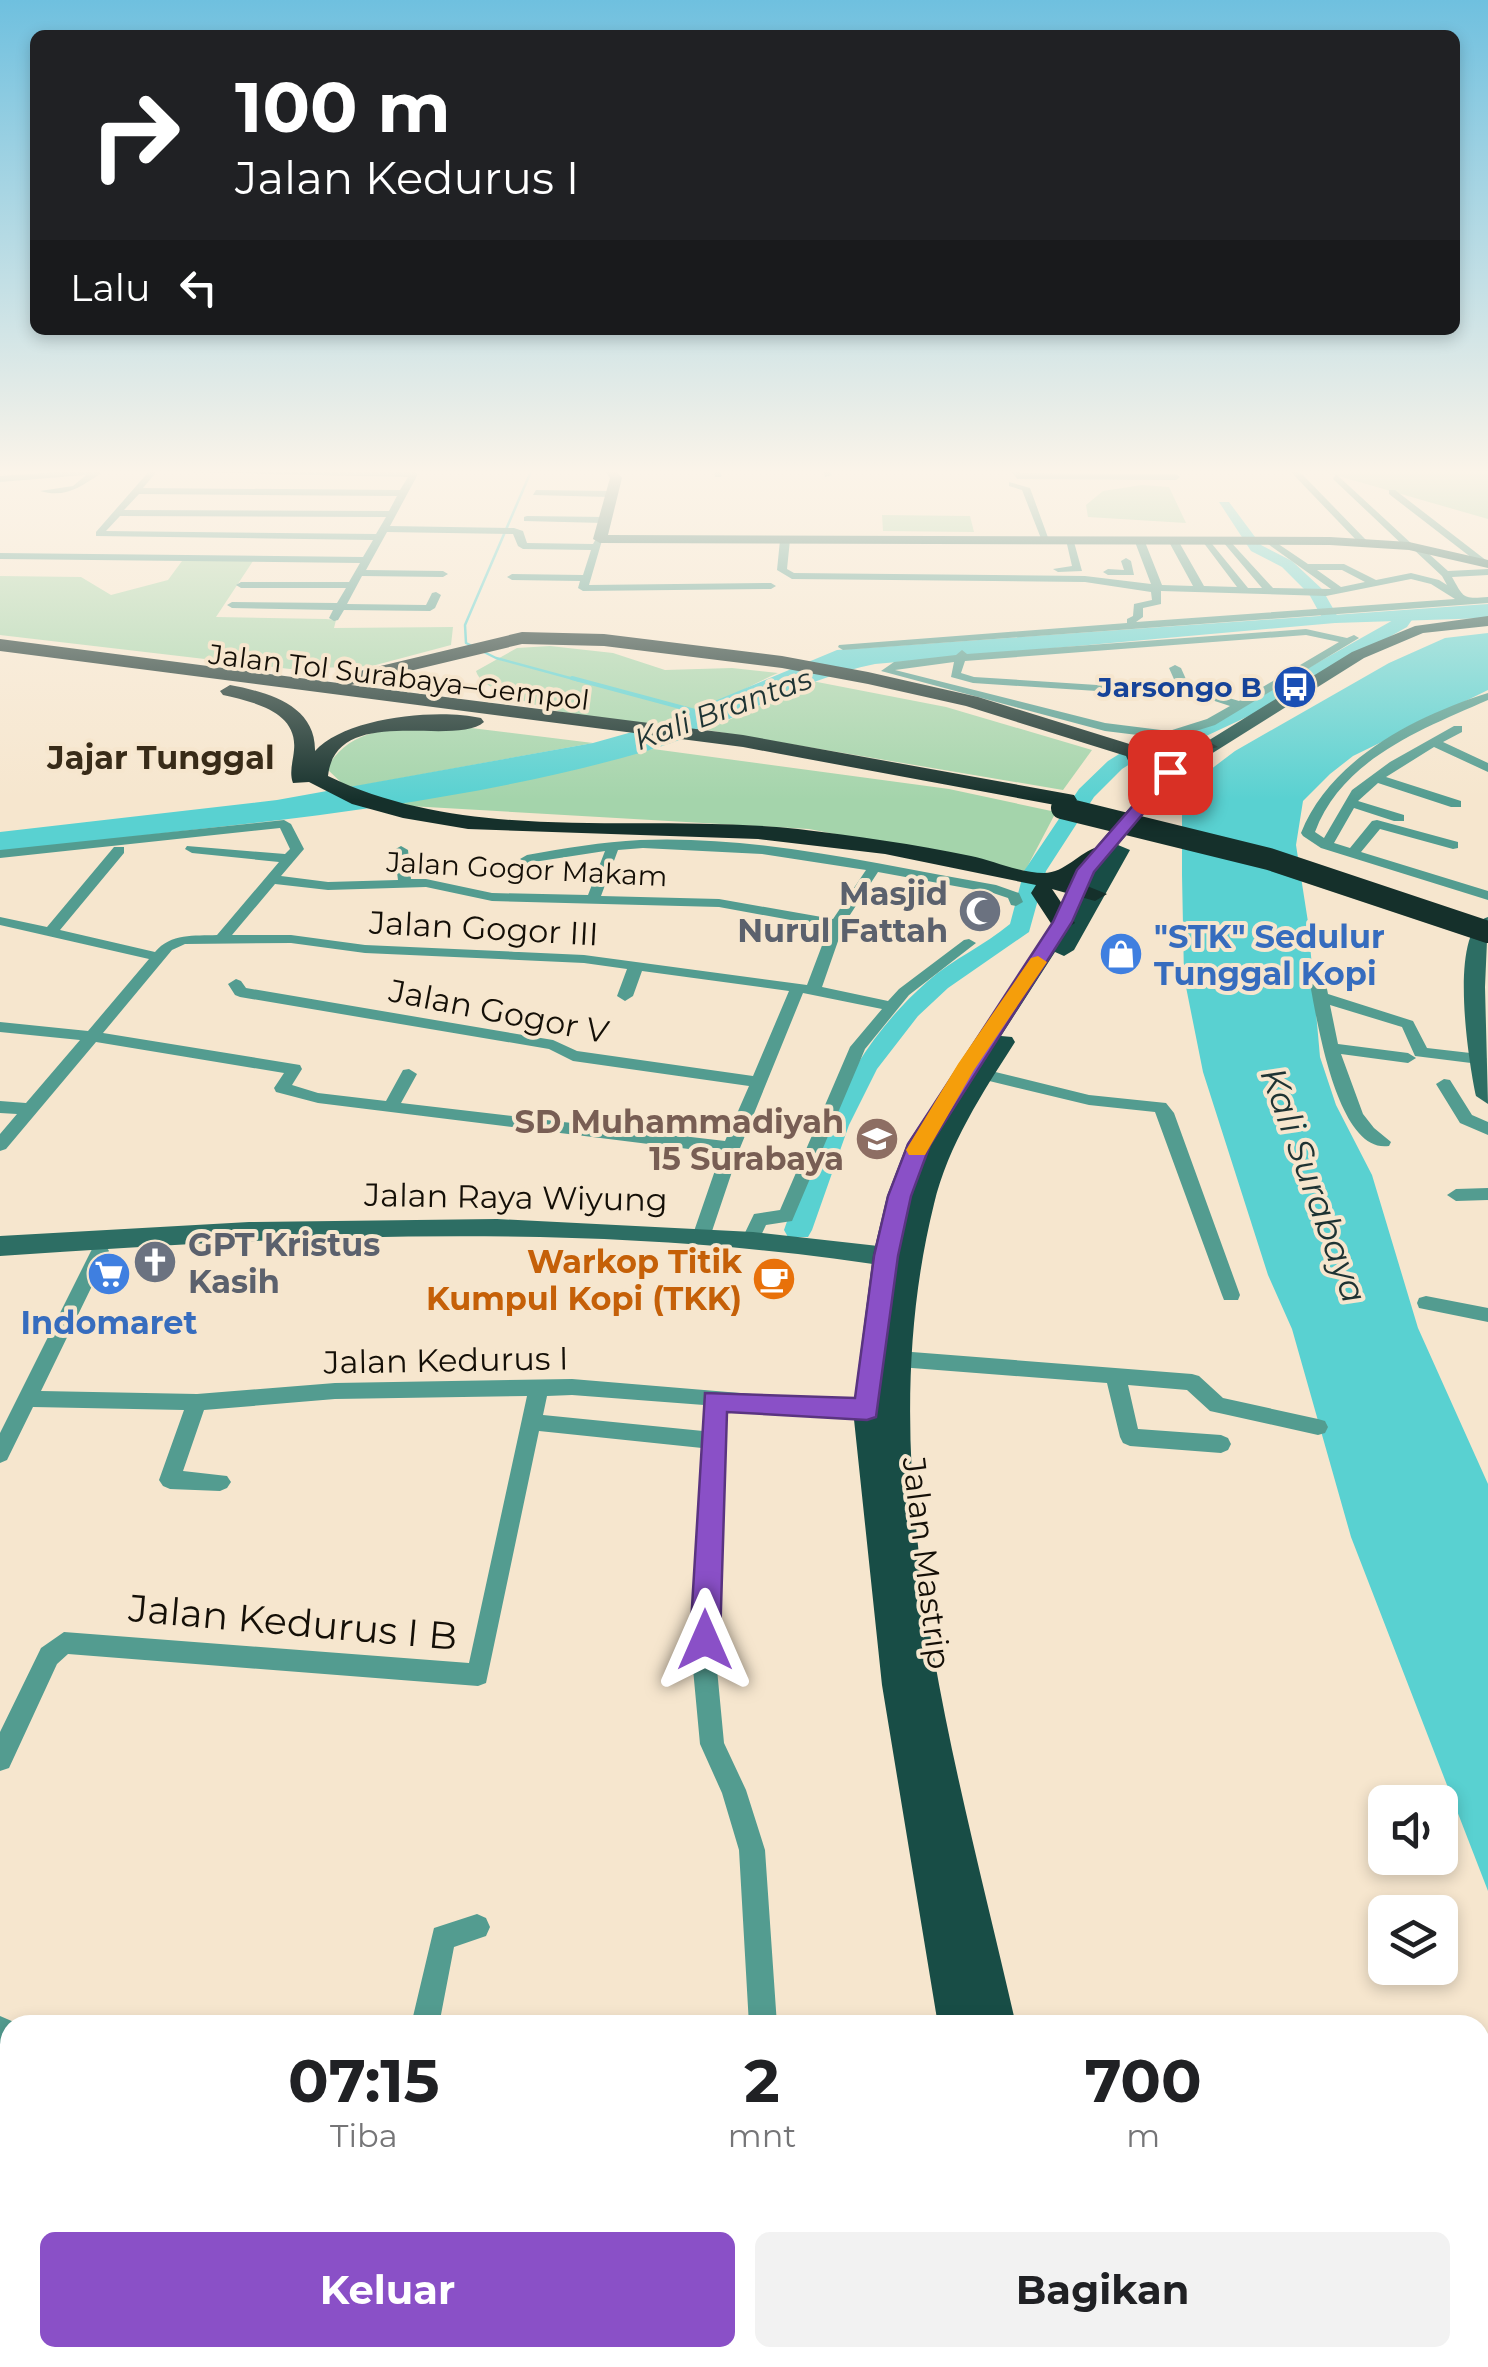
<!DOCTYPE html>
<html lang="id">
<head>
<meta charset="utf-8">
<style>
  body { margin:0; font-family:Montserrat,sans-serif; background:#f2f2f2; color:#202124; height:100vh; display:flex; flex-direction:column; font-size:38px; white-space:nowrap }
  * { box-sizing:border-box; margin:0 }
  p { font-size:32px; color:#757577 }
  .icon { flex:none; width:55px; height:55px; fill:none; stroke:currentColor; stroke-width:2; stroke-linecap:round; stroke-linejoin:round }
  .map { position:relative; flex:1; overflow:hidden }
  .panel { position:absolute; left:0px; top:2015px; width:1490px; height:352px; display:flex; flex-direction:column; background:#fff; border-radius:30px 30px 0 0; box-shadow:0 5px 15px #0003 }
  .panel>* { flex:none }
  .guide { position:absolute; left:30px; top:30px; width:1430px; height:305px; border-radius:15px; box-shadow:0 5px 15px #0003; background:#202124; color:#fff; overflow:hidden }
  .controls { position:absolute; left:1368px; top:1785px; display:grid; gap:20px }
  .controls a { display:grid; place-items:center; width:90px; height:90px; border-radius:15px; background:#fff; box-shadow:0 5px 15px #0003; font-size:50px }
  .pin { position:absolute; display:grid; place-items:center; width:85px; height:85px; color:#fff; margin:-42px; border-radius:20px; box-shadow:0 5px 15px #0006 }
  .me { position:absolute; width:110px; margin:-55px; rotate:0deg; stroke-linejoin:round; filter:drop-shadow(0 0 8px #0008) }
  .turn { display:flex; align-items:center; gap:35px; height:210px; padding:0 40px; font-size:45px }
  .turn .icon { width:130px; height:130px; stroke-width:2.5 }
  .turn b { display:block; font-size:70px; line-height:85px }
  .then { display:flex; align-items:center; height:95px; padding:0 40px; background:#0003; gap:20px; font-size:38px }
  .eta { display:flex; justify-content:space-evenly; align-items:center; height:170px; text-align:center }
  .eta b { font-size:60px; font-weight:700; line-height:70px }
  .primary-button { display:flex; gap:20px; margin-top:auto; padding:20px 40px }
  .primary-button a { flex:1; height:115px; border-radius:15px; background:#8a50c7; color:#fff; font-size:40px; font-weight:700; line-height:115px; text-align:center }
  .primary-button a+a { background:#f2f2f2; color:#202124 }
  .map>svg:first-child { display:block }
  .green { fill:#a4d4ab }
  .water { fill:#59d1d1 }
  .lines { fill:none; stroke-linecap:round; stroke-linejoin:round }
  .stream-far1 { stroke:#59d1d1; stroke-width:2.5 }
  .stream { stroke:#59d1d1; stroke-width:4 }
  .river { fill:#59d1d1; fill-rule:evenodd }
  .minor { fill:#539c90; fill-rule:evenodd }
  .secondary { fill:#2d6e64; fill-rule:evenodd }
  .primary { fill:#184d46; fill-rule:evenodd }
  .motorway { fill:#15302b; fill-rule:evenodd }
  .motorway-bridge { stroke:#15302b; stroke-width:22 }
  .route { fill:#8a50c7; stroke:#5a3481; stroke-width:2.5 }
  .slow { fill:#f59e0b }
  .labels { text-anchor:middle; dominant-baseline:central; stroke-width:8; stroke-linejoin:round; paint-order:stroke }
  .far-street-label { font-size:28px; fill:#140f07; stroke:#f6e6ce }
  .far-transit-label { font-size:28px; font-weight:bold; fill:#164399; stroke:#f6e6ce; text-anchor:end }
  .far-water-label { font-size:30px; font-style:italic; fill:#1e3333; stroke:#f6e6ce }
  .far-quarter-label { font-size:32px; font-weight:bold; fill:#382b18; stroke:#f6e6ce }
  .worship-label { font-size:32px; font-weight:bold; fill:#5b616d; stroke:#f6e6ce; text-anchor:end }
  .street-label { font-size:32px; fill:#140f07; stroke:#f6e6ce }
  .shop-label { font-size:32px; font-weight:bold; fill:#366cbe; stroke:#f6e6ce; text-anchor:start }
  .education-label { font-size:32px; font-weight:bold; fill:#785e54; stroke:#f6e6ce; text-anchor:end }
  .food-label { font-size:32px; font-weight:bold; fill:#c56008; stroke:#f6e6ce; text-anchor:end }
  .water-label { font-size:35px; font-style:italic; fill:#1e3333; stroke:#f6e6ce }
  .near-street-label { font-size:38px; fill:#140f07; stroke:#f6e6ce }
</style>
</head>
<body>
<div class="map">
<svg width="1488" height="2367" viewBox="0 0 1488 2367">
  <rect width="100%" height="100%" fill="#f6e6ce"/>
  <g class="green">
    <polygon points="1314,469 1488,469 1488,519"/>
    <polygon points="1142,485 1169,487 1186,523 1088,517 1086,505 1103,491"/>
    <polygon points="882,515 970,516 974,532 883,531"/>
    <polygon points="182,561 253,561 216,617 326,619 336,620 334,628 453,627 451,645 372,666 290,669 0,635 0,576 81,577 111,595 168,580"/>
    <path d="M550,646L613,653L665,670L732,668L778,673C750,685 684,722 656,725C625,728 483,702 476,671L517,648Z"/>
    <polygon points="812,681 946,707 1092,750 1063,790 707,730"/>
    <path d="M463,727L593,743L347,788L327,769C351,720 416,728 463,727Z"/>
    <polygon points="653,749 949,789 1056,812 1025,871 809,829 392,805"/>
  </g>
  <g class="water">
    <path d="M1488,604V618L1335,623L875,664C794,680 723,730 643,752C434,812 215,825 0,852V832L277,800L593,743L657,725L837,650Z"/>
    <polygon points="1488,633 1488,690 1353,756 1330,774 1303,801 1296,845 1308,922 1320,1057 1336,1105 1372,1175 1418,1328 1488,1484 1488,1891 1351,1537 1292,1329 1268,1275 1203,1072 1184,977 1182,875 1182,800 1202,776 1235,751 1389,663 1445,638"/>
  </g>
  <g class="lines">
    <polyline class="stream-far1" points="532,469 465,625 466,643 496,658 581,681"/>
    <polyline class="stream" points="572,678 695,711"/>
    <g class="river">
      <polygon points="1219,502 1229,502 1261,545 1292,561 1322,589 1339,619 1337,623 1325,623 1309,594 1282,567 1251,551"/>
      <path d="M1402,611L1416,614L1407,627L1251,715L1189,744L1152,750L1122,769L1094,797L1046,871L1029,932L948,988L918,1016L877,1069L849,1125L812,1230L808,1237H788L784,1230C818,1135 850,1049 928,981C953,959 985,945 1010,924L1024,871L1079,789L1108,761L1140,741L1178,735L1239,707L1395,619Z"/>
    </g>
    <g class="minor">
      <path d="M96,469H100V474C79,488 65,498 40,491L73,486L86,475L0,482V476Z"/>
      <path d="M151,469H159L143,488L400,490L408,477L174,472L170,469L414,471L418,474L390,526L514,528L523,531L527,543L593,544L597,537H603L589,585L771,583L776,586L771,589L583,591L578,588L580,581L512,580L507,577L512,574L583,575L591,550L523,549L518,546L513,534L387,532L366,570L443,571L448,574L443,577L362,576L347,604L426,605L432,593L436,592L441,595L435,608L430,611L344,610L338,620L334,621L329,618L333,610L232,608L227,605L232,602L337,603L346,588H241L236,585L241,582H349L360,563L0,559V553L363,557L373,540L96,536V532ZM139,494L397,496L389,511L124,510ZM120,516H121L386,517L376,534L106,531Z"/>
      <polygon points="714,469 722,469 721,477 715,477"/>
      <polygon points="822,469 830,469 832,475 825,477"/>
      <polygon points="1010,469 1018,469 1020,473 1176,474 1180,477 1176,480 1017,479"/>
      <polygon points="1288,469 1297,469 1367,541 1367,545 1361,545"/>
      <path d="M1336,474L1413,545H1419L1448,571L1488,569V575L1452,577C1464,598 1462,599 1488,597V603L843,650L838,647L839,645L1127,623V619L1133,616L1134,604L1152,600L1151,592L1085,582L792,579L777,570L780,540L785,537L790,540L787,569L794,573L1085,576L1151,584L1135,542L1140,539L1145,542L1162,585L1193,586L1169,542L1174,539L1179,542L1204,586L1237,587L1203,542L1208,539L1248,588H1262L1223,542L1228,539L1273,588L1331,589L1268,544V540L1271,539L1308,564H1344L1376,580L1411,573L1439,580L1447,585L1442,576L1412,548H1406L1333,479ZM1317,570H1342L1365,582L1341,587ZM1411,579L1431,584L1455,599L1136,622L1143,617V608L1161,604V591L1326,596Z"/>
      <polygon points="1009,482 1030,488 1050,543 1042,541 1022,490 1009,486"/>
      <polygon points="536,490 609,491 614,494 609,497 533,495"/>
      <polygon points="1389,490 1395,490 1487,561 1487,565 1481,565 1389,494"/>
      <polygon points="527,516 604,517 609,520 604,523 524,521 524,517"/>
      <polygon points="1066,540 1074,542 1082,571 1058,572 1053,569 1072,566"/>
      <polygon points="1126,558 1131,561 1134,575 1108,575 1103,572 1108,569 1124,570 1121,561"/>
      <path d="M1306,629L1347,638L1354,635L1359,638L1215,725L1170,739L1105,731L881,671L894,662L956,655L962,650L967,654ZM1306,635L1339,642L1239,701L1189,686L1181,668L1175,665L1169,668L1177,686L1159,689L974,677L961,673L965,661ZM954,662L951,677L973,683L1159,695L1184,691L1230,706L1207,719L1169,731L1105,723L895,670Z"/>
      <path d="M1488,693V700C1422,729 1342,759 1315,832L1324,838L1352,790L1390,762L1454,726H1462V732L1443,742L1488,763V772L1434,747L1386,777L1461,801V807H1451L1378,783L1358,801L1404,815V821H1394L1354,808L1334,843L1350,848L1372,821L1377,820L1458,842V848L1453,849L1380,829L1361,852L1488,891V900L1321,848L1303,836L1301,833C1330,759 1416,716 1488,693Z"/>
      <path d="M284,820L291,824L304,849L281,876L328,882L398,880L394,850L401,846L408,850L411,879H426L492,893L588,895L605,851L527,863L520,859L527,855C565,848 602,842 640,840C759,835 879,865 996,885L1019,893L1023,902L1016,906L1011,905L1008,898L993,893L878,872L844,924L822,987L888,1001L899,989L964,940L969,939L976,943L909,995L865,1049L792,1221L766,1225L756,1246H744L741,1241L754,1214L780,1210L850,1047L882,1009L803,993L740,1148L710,1237L707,1242H695L692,1237L721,1153L318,1103L276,1092L274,1088L284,1073L96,1042L6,1149L0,1151V1134L17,1114L0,1113V1101L26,1103L80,1040L0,1032V1022L88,1031L149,959L0,925V917L47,927L114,847H124V853L60,930L155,952C171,933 194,936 217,935L279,862L192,853L185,849L187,846L285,854L290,849L280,828L0,858V850ZM643,848L762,854L866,870L833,919L719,899L601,896L618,850ZM275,884L328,890L426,887L492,901L719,907L829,927L807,985L584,955L365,945L291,935H232ZM291,943L365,953L584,963L627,969L617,996L625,1001L633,996L642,971L789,991L753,1076L577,1051L553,1040L246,988L241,981L236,979L228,984L235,995L240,997L549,1049L573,1061L749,1086L725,1141L401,1103L417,1074L409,1069L403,1070L386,1101L318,1093L292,1085L302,1069L300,1065L103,1033L172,950L185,944Z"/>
      <path d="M1318,979L1326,984L1328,994L1413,1021L1427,1048L1479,1054L1487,1059L1479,1064L1415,1056L1402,1027L1330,1005L1338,1044L1408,1053L1416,1058L1408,1063L1341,1054L1363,1114L1374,1128L1391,1142L1389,1146C1337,1154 1317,1019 1310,984Z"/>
      <polygon points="983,1069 1089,1095 1166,1103 1174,1113 1240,1295 1238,1300 1224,1300 1222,1295 1155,1112 1089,1105 977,1078 975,1074 977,1070"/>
      <polygon points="1444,1079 1450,1080 1472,1115 1488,1122 1488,1135 1460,1123 1436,1084"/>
      <polygon points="1488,1188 1488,1200 1456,1201 1447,1195 1456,1189"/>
      <path d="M100,1244L106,1246L109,1251L41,1391L197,1394L335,1383L572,1379L874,1404L877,1410L874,1416L867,1418L724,1407L717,1669L724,1743L746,1790L765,1850L777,2025H749L739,1850L722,1793L700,1744L693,1669L702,1448L539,1431L486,1683L478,1686L68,1654L57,1664L9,1768L0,1771V1732L41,1648L64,1632L469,1663L527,1396L335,1399L204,1410L183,1471L227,1476L231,1482L227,1488L220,1491L170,1489L163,1486L159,1480L184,1410L33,1407L7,1460L0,1463V1433L91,1251L94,1246ZM572,1395L704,1405L703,1431L543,1415L547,1396Z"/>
      <polygon points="1426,1296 1488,1308 1488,1322 1419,1308 1417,1303 1419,1298"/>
      <polygon points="899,1351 1192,1374 1199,1376 1223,1398 1318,1419 1325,1421 1328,1427 1325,1433 1318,1435 1210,1411 1187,1390 1128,1385 1138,1429 1221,1435 1228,1438 1231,1444 1228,1450 1221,1453 1130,1446 1123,1443 1120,1437 1107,1383 899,1367 892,1365 889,1359 892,1353"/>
      <polygon points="477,1914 486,1918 490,1927 486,1936 454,1947 439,2025 411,2025 434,1928"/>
      <polygon points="0,2016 21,2025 10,2025 10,2046 0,2044"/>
      <polygon points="10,2142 10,2179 6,2181 0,2178 0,2146"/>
      <polygon points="0,2260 10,2261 10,2291 0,2290"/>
      <polygon points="125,2358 157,2358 154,2367 122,2367"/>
      <polygon points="357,2358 389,2358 387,2367 355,2367"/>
      <rect x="757" y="2358" width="32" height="9"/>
    </g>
    <g class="secondary">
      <polygon points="603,469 615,469 622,478 608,535 1330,537 1409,542 1488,560 1488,568 1409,550 1330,545 600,543 593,539 610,478"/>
      <path d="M1488,917L1485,987L1488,1104L1476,1096C1469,1064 1447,929 1488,917Z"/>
      <path d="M497,1219L753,1232L905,1249L914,1252L918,1259L914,1266L905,1269C607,1220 300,1235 0,1256V1236L249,1222Z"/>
    </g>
    <g class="primary">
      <path d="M1488,616V626L1423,633L1364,658L1176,776L1118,845L1130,850L1074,950L1064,956L1055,952L1001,1036L1012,1037L1015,1042C983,1092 948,1145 934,1204C867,1474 956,1761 1016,2025H938L882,1685L853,1410L873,1255L887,1196L907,1144L1053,923L1076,870L1164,768L1352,652L1415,626Z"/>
      <polygon points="1024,2358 1070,2358 1072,2367 1026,2367"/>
    </g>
    <g class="motorway">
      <polygon points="522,632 604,634 782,656 868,672 978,697 1152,751 1208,741 1218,747 1177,758 1200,765 1200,775 1148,763 1164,791 1153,798 1142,791 1126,756 966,706 868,684 782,668 604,646 522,644 351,685 743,735 1074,795 1077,800 1066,807 743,747 0,651 0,639 346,684 340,679 343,675"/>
      <path d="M230,685C267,692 316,705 315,751C345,717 438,708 481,718L484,722C455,748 336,702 328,776C472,846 644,812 798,829C856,836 914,844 971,856C994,861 1021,873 1044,873C1065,873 1079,852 1098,847L1110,854L1106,859L1072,880L1107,894L1095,901L1052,889L1075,923L1063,930L1054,928L1031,893L1036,885L885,854L758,839L468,829L403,818L352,804L309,782L293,783C289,772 293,762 294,750C298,711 253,702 223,695L220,691Z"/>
    </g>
    <polyline class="motorway-bridge" points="1062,808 1269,859 1488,932"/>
  </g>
  <linearGradient id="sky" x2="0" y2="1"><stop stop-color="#6fc0df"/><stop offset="0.59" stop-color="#fbf4e9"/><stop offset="1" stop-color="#fbf4e9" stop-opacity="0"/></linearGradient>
  <rect width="1488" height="800" fill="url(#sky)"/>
  <polygon class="route" points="1165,769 1178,772 1094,872 1072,922 930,1145 911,1196 898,1256 876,1417 867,1420 727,1412 720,1640 716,1650 705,1654 694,1650 690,1640 705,1393 855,1398 874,1256 888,1196 908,1144 1053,922 1077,870"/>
  <polygon class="slow" points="1038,956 1047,962 974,1070 925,1155 909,1155 906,1150 958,1064 1031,958"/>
  <defs>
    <g id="bus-disc" transform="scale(2.25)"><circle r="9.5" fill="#1a4fb4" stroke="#f6e6ce"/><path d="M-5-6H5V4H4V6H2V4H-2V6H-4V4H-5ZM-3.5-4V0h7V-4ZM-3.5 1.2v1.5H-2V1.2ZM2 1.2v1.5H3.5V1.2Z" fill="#fff"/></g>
    <g id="mosque-disc" transform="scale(2.25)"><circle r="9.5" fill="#6b7280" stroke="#f6e6ce"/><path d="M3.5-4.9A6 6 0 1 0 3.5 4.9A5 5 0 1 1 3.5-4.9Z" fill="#fff"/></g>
    <g id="shop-disc" transform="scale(2.25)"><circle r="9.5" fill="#3f7fe0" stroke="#f6e6ce"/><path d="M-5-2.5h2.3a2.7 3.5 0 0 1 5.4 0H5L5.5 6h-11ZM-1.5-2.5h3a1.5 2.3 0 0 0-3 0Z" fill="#fff"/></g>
    <g id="school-disc" transform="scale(2.25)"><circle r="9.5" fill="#8d6e63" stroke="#f6e6ce"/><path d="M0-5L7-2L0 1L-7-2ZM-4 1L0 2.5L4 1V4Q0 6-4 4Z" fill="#fff"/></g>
    <g id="church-disc" transform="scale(2.25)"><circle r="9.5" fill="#6b7280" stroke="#f6e6ce"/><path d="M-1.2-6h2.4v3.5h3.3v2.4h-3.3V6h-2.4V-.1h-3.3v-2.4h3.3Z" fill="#fff"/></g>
    <g id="supermarket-disc" transform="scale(2.25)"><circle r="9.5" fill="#3f7fe0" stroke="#f6e6ce"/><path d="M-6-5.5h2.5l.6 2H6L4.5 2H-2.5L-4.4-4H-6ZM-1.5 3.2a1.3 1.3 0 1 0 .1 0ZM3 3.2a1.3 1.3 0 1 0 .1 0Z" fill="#fff"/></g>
    <g id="cafe-disc" transform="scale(2.25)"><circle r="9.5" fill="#e8710a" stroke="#f6e6ce"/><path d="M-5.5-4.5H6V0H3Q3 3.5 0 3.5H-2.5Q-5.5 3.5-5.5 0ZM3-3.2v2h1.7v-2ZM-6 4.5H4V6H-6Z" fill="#fff"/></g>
  </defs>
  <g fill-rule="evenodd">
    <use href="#bus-disc" x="1295" y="687"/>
    <use href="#mosque-disc" x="980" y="911"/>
    <use href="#shop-disc" x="1121" y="954"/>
    <use href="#school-disc" x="877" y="1139"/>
    <use href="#church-disc" x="155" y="1262"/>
    <use href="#supermarket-disc" x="109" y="1274"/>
    <use href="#cafe-disc" x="774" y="1279"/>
  </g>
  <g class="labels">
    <g class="far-street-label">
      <text transform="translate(399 677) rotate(7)">Jalan Tol Surabaya–Gempol</text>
      <text transform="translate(527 869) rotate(3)">Jalan Gogor Makam</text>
    </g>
    <g class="far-transit-label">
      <text x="1262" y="687">Jarsongo B</text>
    </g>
    <g class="far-water-label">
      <text transform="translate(723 709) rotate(-20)">Kali Brantas</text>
    </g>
    <g class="far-quarter-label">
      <text x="161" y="757">Jajar Tunggal</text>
    </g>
    <g class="worship-label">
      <text x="948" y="893">Masjid<tspan x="948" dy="37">Nurul Fattah</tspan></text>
      <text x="188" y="1244" text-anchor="start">GPT Kristus<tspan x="188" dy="37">Kasih</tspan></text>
    </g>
    <g class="street-label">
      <text transform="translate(484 928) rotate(3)">Jalan Gogor III</text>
      <text transform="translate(499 1011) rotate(11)">Jalan Gogor V</text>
      <text transform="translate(516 1197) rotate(1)">Jalan Raya Wiyung</text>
      <text transform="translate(446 1360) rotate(-1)">Jalan Kedurus I</text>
      <text transform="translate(927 1563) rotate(83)">Jalan Mastrip</text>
    </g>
    <g class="shop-label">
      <text x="1154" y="936">"STK" Sedulur<tspan x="1154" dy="37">Tunggal Kopi</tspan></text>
      <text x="109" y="1322" text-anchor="middle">Indomaret</text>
    </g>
    <g class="education-label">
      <text x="844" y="1121">SD Muhammadiyah<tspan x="844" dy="37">15 Surabaya</tspan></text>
    </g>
    <g class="food-label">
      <text x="742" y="1261">Warkop Titik<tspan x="742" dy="37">Kumpul Kopi (TKK)</tspan></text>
    </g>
    <g class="water-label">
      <text transform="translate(1314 1185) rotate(70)">Kali Surabaya</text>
    </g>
    <g class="near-street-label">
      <text transform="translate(293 1622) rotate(5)">Jalan Kedurus I B</text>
    </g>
  </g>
</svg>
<div class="controls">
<a><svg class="icon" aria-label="sound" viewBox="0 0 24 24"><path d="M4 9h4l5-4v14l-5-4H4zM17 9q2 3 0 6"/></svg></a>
<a><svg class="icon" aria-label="layers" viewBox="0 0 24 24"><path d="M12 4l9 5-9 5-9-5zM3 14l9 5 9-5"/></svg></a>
</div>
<div class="pin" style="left:1170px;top:772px;background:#d93025"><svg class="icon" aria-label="arrive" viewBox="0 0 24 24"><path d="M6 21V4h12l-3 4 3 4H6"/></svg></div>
<svg class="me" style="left:705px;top:1640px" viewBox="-20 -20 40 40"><path d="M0-17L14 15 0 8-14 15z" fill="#8a50c7" stroke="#fff" stroke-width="4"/></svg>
<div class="guide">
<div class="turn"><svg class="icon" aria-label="right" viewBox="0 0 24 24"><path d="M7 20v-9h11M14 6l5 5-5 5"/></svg><div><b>100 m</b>Jalan Kedurus I</div></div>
<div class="then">Lalu<svg class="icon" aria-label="left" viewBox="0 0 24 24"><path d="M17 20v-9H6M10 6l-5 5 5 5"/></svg></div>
</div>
<section class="panel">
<div class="eta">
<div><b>07:15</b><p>Tiba</p></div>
<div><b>2</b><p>mnt</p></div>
<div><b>700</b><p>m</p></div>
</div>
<div class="primary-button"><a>Keluar</a><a>Bagikan</a></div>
</section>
</div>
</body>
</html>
